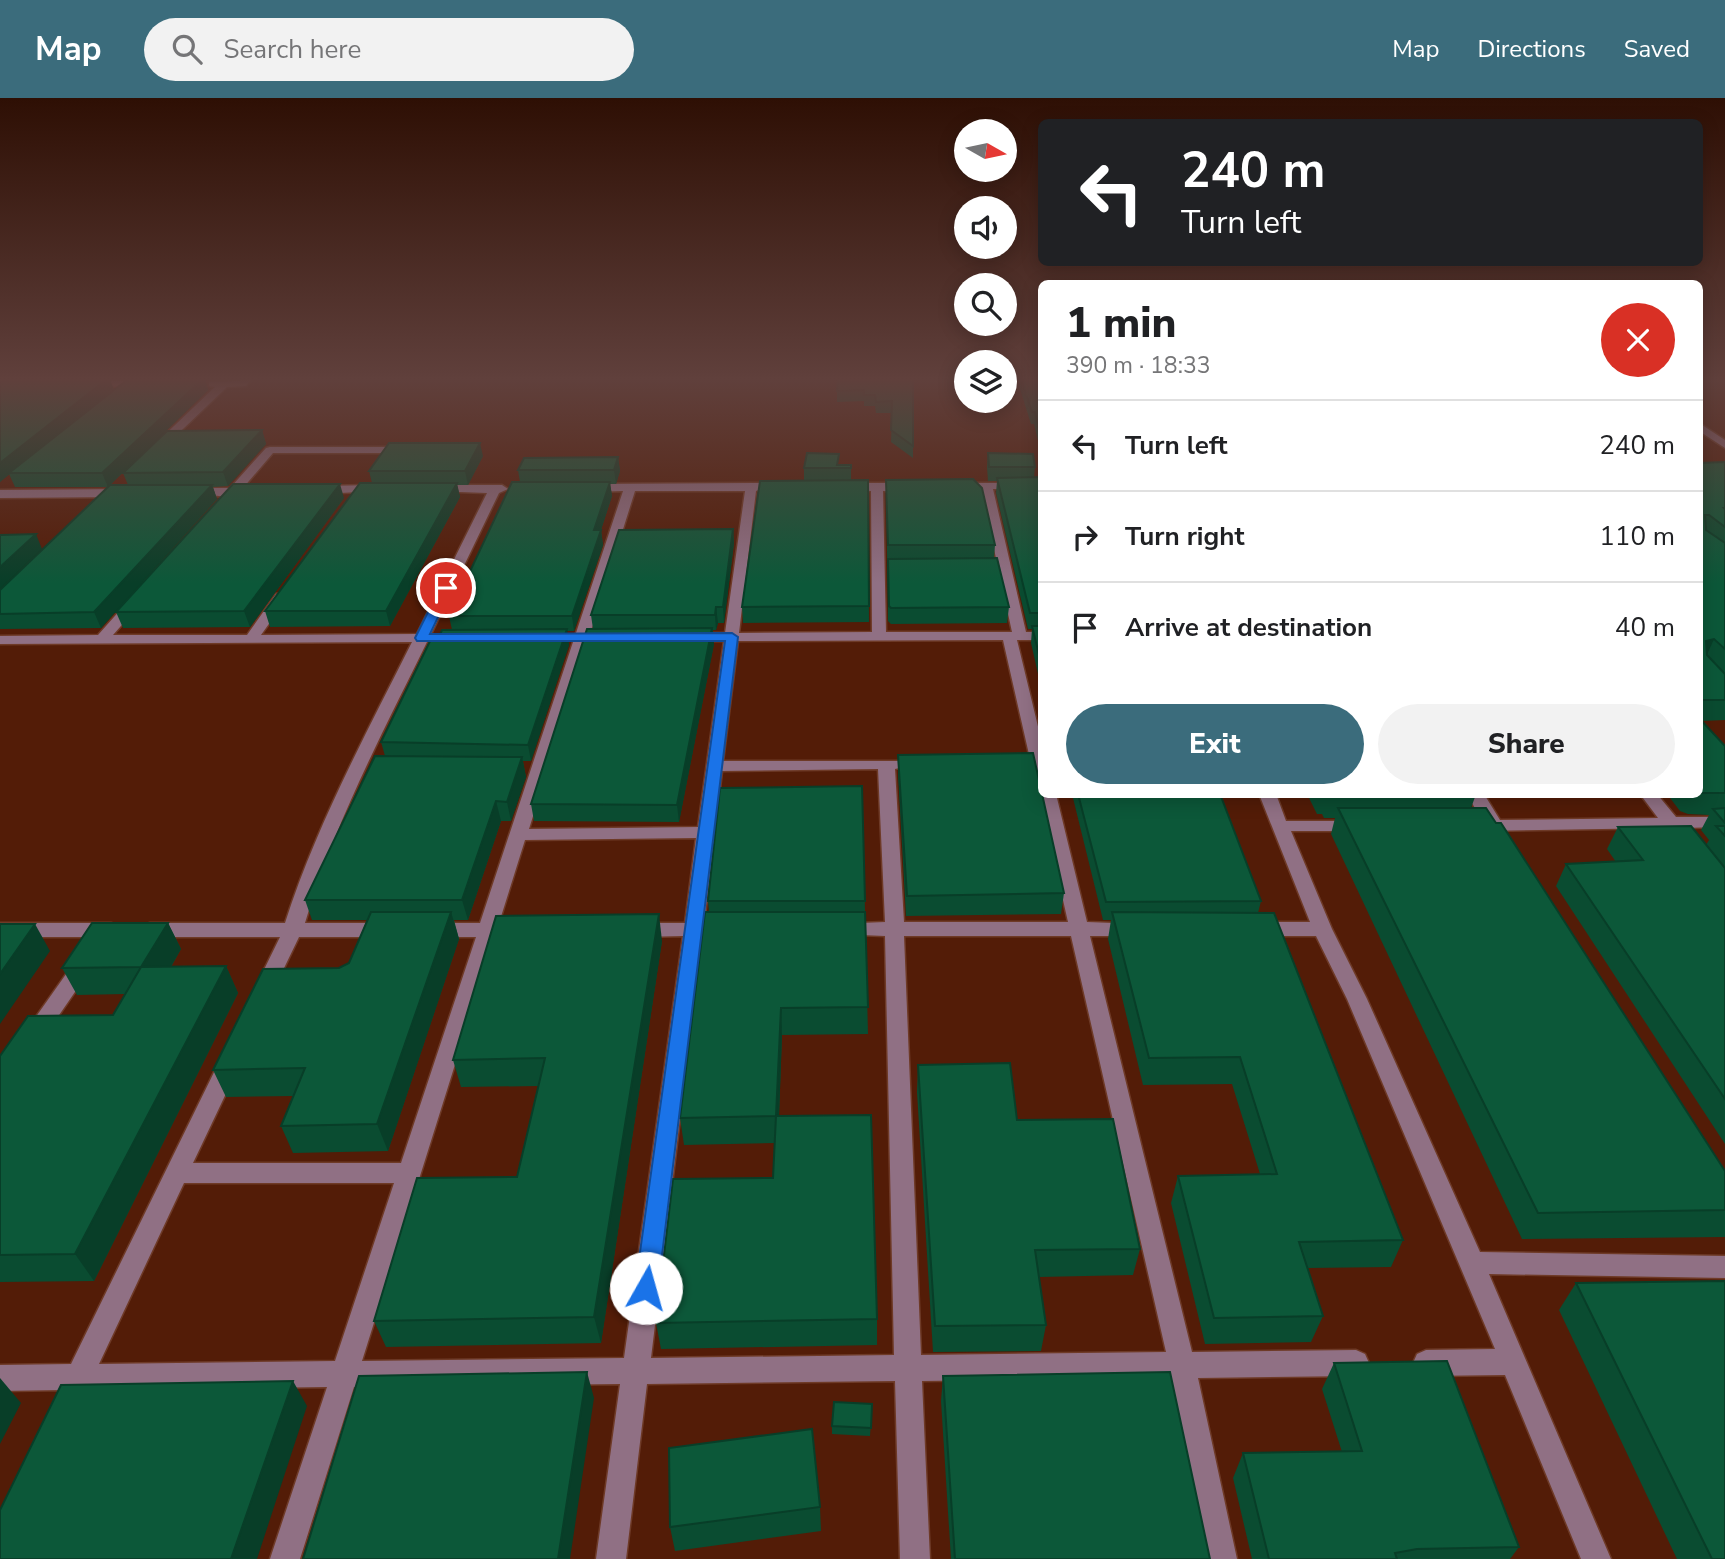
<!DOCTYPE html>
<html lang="en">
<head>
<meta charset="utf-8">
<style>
  body { margin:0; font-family:"Nunito Sans",sans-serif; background:#f2f2f2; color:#202124; height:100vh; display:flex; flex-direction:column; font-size:26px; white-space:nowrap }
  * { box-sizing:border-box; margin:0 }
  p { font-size:23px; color:#757577 }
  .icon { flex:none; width:38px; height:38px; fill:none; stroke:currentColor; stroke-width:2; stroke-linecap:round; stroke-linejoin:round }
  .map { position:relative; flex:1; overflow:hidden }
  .details { position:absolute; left:1038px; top:182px; width:665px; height:518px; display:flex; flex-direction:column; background:#fff; border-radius:10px; box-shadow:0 4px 18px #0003 }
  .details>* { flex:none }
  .hud { position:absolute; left:1038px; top:21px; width:665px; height:147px; border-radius:10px; box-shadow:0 4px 18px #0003; background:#202124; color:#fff; overflow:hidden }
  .needle { width:46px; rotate:99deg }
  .fabs { position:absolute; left:954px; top:21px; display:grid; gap:14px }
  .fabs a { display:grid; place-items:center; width:63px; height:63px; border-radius:50%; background:#fff; box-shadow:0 4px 18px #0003; font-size:35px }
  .pin { position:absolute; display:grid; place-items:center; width:60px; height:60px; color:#fff; margin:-30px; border:4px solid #fff; border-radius:50%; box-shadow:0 2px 7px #0007 }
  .me { position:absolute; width:77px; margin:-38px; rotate:7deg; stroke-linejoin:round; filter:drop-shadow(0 0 5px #0008) }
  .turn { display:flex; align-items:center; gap:24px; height:147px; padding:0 28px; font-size:32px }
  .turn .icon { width:91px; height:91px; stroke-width:2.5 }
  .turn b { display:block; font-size:49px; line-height:60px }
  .round { display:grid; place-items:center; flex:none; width:74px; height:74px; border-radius:37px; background:#f2f2f2 }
  .head { display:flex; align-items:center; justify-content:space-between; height:119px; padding:0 28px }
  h1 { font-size:42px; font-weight:800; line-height:52px }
  .button { display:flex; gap:14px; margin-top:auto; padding:14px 28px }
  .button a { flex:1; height:80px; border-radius:42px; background:#3b6c7c; color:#fff; font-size:28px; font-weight:800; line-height:80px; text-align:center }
  .button a+a { background:#f2f2f2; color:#202124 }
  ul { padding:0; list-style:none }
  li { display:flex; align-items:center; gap:21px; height:91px; padding:0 28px; border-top:2px solid #e0e0e0 }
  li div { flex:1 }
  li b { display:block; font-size:26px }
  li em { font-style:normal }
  header { display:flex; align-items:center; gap:42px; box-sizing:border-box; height:98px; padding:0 35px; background:#3b6c7c; color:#fff }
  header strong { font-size:33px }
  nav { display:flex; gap:38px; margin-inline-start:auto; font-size:24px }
  .search { width:490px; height:63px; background:#f2f2f2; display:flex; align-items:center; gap:18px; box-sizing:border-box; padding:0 24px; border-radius:38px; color:#757577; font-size:26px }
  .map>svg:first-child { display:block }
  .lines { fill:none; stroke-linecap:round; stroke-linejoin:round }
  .minor-casing { stroke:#6e3a27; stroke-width:3 }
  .minor { fill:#907084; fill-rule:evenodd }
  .wall { fill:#0a4c31; fill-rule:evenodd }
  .shaded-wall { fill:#083e28 }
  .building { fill:#0c5839; stroke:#083e28; stroke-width:2 }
  .route { fill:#1a73e8; stroke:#114b97; stroke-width:2 }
</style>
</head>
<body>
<header>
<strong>Map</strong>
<div class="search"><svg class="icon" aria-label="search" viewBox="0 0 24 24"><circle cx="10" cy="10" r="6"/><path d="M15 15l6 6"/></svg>Search here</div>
<nav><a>Map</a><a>Directions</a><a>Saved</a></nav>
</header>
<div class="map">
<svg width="1725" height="1461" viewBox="0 0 1725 1461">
  <rect width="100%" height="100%" fill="#531c07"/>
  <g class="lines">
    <g class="minor-casing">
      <g id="minor">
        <polygon points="242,281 252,281 246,288 227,289 162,351 154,351 154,347 215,289 209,288 209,284 239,283"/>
        <polygon points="87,283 143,283 148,286 143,289 83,288 82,286"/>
        <polygon points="1699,325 1725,342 1725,350 1699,333"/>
        <path d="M270,349H388L394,352L388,355H273L243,390L254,391V395L237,397L230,401C217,394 197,402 185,394L191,390H230L266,350Z"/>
        <path d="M751,385H761L767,389L756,393L739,535L872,534L871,393L841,391L839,389L845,385H908L914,389L908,393H883L886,534H1012L981,391H957L951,388L957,385H1041V391H993L1026,534H1041V542H1017L1041,641V679L1033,674L1003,542L738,543L723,663H904L906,666L904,669L895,671L904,824H1068L1039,696L1041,692V696H1056L1087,824L1140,826L1143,831L1140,836L1133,838H1090L1192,1254L1356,1252L1365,1256L1369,1265L1365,1274L1356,1278L1198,1280L1237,1461H1207L1171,1280L922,1283L930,1461H900L895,1283L647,1286L626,1461H596L620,1286L354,1289L300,1461H270L327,1289L87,1292L85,1296L75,1300L65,1296L64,1292L0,1293V1267L71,1266L221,960L229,958L237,960L240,966L193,1065H401L476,839H433L426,837L423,832L426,827L433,825H480L623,393L590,394L584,390L590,386ZM635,393H745L725,535H691L684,539L691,543H724L698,729L529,731ZM878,671L885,824L836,826L833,831L836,836L885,838L894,1257L651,1260L702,838L734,836L737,831L734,826L704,825L722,673ZM696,740L685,825H640L633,827L630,832L633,837L640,839L683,838L624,1260L362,1263L495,839L521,837L524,832L521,827L499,825L525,742ZM904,838H1071L1166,1254L921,1257ZM184,1085H394L335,1263L99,1266Z"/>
        <polygon points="376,387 380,389 380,393 320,396 314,392 320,388"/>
        <path d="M436,387H502L508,391L499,395L431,536L436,540L427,544C382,636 333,728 305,825H388L395,827L398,832L395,837L388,839H299L272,895L265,897L258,895L255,890L280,839H150L143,837L140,832L143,827L150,825H285C316,728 366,636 412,544L0,546V538L98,537L130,501L135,500L142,504L113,537H247L276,496L281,495L288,499L261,537L417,536L487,395L432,393V389Z"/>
        <polygon points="0,392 124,391 130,395 124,399 0,400"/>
        <polygon points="1259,696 1276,696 1286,723 1357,723 1366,728 1357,733 1291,733 1332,831 1367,901 1480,1154 1725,1158 1725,1180 1489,1176 1611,1461 1581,1461 1505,1277 1426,1278 1417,1274 1413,1265 1417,1256 1426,1252 1495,1251 1347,901 1316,838 1259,838 1252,836 1249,831 1252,826 1259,824 1310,824"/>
        <polygon points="1467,696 1484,696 1500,722 1658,720 1640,696 1657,696 1676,719 1725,719 1725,729 1682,730 1674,734 1666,730 1483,733 1474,728 1482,723"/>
        <polygon points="0,825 111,825 118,827 121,832 118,837 111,839 0,839"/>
        <polygon points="83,860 90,862 93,867 90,872 42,942 35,944 28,942 24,936 28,930 76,862"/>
      </g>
    </g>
    <use href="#minor" class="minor"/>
  </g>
  <g class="wall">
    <path d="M0,281H213H205L208,292L108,389H15L9,376L0,384ZM110,281H127L114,292Z"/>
    <polygon points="913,281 913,360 891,344 892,315 876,315 875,308 864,308 864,303 837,304 837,293"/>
    <polygon points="1020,281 1041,281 1041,351 1040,351 1034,326 1031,326 1020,291"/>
    <polygon points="262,332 266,346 228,388 213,389 217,401 101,530 0,531 0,492 128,387 123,375"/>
    <polygon points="988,355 1035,369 1034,379 1041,379 1041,589 1031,545 1032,531 1028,531 996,395 997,383 988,383 987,369"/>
    <polygon points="483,358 468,387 457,387 460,399 390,528 270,529 265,513 372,385 369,373"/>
    <polygon points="618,359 620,373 616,386 610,386 612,398 601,432 603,447 574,533 567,533 569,547 531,663 523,663 526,679 511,723 501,723 468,822 454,822 459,841 388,1053 293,1055 281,1028 293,998 226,999 213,972 339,870 349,865 367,822 312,822 305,802 385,658 381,644 439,539 452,532 449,518 520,384 518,372"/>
    <polygon points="1725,364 1725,622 1701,623 1725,648 1725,1046 1556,788 1566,766 1616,764 1607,751 1618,729 1706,747 1709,742 1701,732 1709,717 1688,716 1680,713 1667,696 1699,696 1699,365"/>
    <polygon points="839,367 851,367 851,382 868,382 869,524 743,525 742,509 804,382 804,370"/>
    <polygon points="886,382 995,447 994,460 1009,509 1007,525 891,526 888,523"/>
    <polygon points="344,400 250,529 123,530 116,514"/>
    <polygon points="733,431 734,445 724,525 718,525 716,532 713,532 714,546 679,724 534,723 531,706 593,531 591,517"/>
    <polygon points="898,657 1064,795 1061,816 906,818 898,676"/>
    <polygon points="862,688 868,936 782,937 779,1018 877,1221 877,1247 661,1251 656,1225 773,1080 775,1045 684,1047 680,1020 709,814 708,803"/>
    <polygon points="1072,696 1220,696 1261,803 1258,815 1403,1142 1391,1169 1307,1170 1323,1218 1311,1244 1205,1246 1171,1105 1178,1078 1260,1076 1232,986 1143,987 1108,841 1111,822 1103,822"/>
    <polygon points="1307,696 1473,696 1475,699 1471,710 1725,1073 1725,1139 1522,1141 1331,736 1335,720 1324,720 1322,716 1317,716"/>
    <polygon points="168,825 181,851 171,869 226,868 238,895 94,1183 0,1184 0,958 113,917 125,896 77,897 62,870"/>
    <polygon points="662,843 601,1245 386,1249 374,1223 517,1079 538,988 461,989 453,962"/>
    <polygon points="918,967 1017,1022 1140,1151 1133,1177 1039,1179 1046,1227 1041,1253 933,1254 917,994"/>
    <polygon points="1576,1185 1725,1461 1677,1461 1559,1212"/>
    <polygon points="1334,1265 1519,1449 1510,1461 1252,1461 1233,1380 1243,1355 1342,1354 1322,1291"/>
    <polygon points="943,1278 1210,1461 951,1461 941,1303"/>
    <polygon points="872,1306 870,1338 832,1336 832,1328"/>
    <polygon points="820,1409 821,1433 675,1453 670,1429"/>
  </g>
  <g class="shaded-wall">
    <polygon points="107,281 109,281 114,292 0,384 0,365"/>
    <polygon points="203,281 205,281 208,292 108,389 102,375"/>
    <polygon points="262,332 266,346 228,388 223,374"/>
    <polygon points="480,345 483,358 468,387 465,373"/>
    <polygon points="618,359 620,373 616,386 614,372"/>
    <polygon points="610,384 612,398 596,447 594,432"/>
    <polygon points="457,385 460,399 390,528 386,513"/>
    <polygon points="340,386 344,400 250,529 244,513"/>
    <polygon points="212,387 217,401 101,530 94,514"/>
    <polygon points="733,431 734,445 724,525 723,509"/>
    <polygon points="601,432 603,447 574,533 572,518"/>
    <polygon points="36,436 42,451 0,491 0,469"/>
    <polygon points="716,509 718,525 716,532 715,517"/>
    <polygon points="712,530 714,546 679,724 677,707"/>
    <polygon points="567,531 569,547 531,663 528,647"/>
    <polygon points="1714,541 1705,561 1706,543"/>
    <polygon points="522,659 526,679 511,723 507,704"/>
    <polygon points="496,703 501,723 468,822 462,802"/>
    <polygon points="451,814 459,841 388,1053 377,1026"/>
    <polygon points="659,816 662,843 601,1245 594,1219"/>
    <polygon points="168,825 181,851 155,896 141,869"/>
    <polygon points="35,826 50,853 0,926 0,876"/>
    <polygon points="226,868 238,895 94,1183 75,1156"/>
    <polygon points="781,910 782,937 778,1045 776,1018"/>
    <polygon points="587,1274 594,1300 570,1461 558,1461"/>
    <polygon points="0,1280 21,1305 0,1346"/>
    <polygon points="293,1283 307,1308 257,1461 231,1461"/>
  </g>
  <g class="building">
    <polygon points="0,281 107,281 0,365"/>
    <polygon points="128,281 203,281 102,375 9,375"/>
    <polygon points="838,281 913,281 913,348 891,332 892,303 876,304 875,297 864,297 864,292 837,293"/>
    <polygon points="1021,281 1041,281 1041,339 1035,314 1032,314"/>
    <polygon points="262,332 223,374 123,375 167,333"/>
    <polygon points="389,345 480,345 465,373 369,373"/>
    <polygon points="807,355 839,356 837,367 851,367 851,370 804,370"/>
    <polygon points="988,355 1033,356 1035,369 989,369"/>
    <polygon points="618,359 614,372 518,372 524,360"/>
    <polygon points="1725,364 1725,410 1724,410 1725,411 1725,429 1709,417 1705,417 1706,432 1725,445 1725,551 1714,541 1706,543 1707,557 1725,576 1725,602 1699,602 1699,365"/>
    <polygon points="1041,379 1041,515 1030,515 997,380"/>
    <polygon points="973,381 982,390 995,447 888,447 886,382"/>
    <polygon points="868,382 869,508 742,509 760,383"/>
    <polygon points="512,384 610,384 594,432 601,432 572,518 449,518"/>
    <polygon points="360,385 457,385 386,513 265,513"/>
    <polygon points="233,386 340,386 244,513 116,514"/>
    <polygon points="110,387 212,387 94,514 0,516 0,492"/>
    <polygon points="733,431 723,509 716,509 715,517 591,517 619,432"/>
    <polygon points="36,436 0,469 0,437"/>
    <polygon points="997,460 1009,509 891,510 889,508 888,461"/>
    <polygon points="1032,528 1041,528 1041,565"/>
    <polygon points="712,530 677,707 531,706 587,531"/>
    <polygon points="567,531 528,647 381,644 432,539 439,539 442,532"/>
    <polygon points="1699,620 1725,648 1725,695 1699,695"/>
    <polygon points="1033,655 1064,795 907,798 898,657"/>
    <polygon points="375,658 522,659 507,704 496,703 462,802 305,802"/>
    <polygon points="862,688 865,803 708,803 720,690"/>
    <polygon points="1078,696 1220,696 1261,803 1106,804"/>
    <polygon points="1329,696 1473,696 1475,699 1330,699"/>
    <polygon points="1338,710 1486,710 1496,725 1501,725 1725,1073 1725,1112 1538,1115"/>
    <polygon points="1725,710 1725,725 1713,711"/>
    <polygon points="1691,728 1725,770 1725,1001 1566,766 1643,762 1618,729"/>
    <polygon points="1716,728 1725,728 1725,738"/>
    <polygon points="371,814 451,814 377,1026 281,1028 305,970 213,972 263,871 339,870 349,865"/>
    <polygon points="705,814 865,814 868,909 781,910 776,1018 680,1020"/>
    <polygon points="1112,814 1274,815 1403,1142 1299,1144 1323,1218 1214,1220 1178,1078 1277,1076 1240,959 1149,960"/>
    <polygon points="659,816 594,1219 374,1223 417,1080 517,1079 545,960 453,962 496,818"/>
    <polygon points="92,825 168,825 141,869 62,870"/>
    <polygon points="0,826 35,826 0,876"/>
    <polygon points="226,868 75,1156 0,1157 0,958 28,918 113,917 141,869"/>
    <polygon points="1010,965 1017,1022 1113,1021 1140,1151 1035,1152 1046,1227 935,1228 918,967"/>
    <polygon points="871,1017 877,1221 656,1225 673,1081 773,1080 776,1018"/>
    <polygon points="1725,1183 1725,1461 1712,1461 1576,1185"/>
    <polygon points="1447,1263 1519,1449 1417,1451 1395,1455 1397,1461 1269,1461 1243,1355 1362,1353 1334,1265"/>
    <polygon points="587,1274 558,1461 303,1461 359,1278"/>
    <polygon points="1170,1274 1210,1461 955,1461 943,1278"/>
    <polygon points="293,1283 231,1461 0,1461 0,1412 61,1287"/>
    <polygon points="834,1304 872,1306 871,1330 832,1328"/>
    <polygon points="812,1331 820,1409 670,1429 669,1350"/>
  </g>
  <linearGradient id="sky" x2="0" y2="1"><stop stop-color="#2e0f04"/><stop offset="0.58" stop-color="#60403c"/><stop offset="1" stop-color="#60403c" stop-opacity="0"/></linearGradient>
  <rect width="1725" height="485" fill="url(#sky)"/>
  <polygon class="route" points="446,487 452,490 430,536 732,535 738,539 658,1190 654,1198 646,1201 638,1198 635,1190 725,543 417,543 415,540 440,490"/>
</svg>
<div class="fabs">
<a><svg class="needle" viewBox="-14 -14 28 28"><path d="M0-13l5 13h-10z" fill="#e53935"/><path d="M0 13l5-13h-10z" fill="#757577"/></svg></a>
<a><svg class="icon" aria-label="sound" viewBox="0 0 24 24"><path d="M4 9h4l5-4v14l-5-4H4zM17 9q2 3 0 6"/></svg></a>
<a><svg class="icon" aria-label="search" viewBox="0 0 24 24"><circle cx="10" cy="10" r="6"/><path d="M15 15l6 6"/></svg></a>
<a><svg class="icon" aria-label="layers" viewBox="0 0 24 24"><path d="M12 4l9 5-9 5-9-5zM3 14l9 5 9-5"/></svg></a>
</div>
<div class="pin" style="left:446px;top:490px;background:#d93025"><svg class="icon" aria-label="arrive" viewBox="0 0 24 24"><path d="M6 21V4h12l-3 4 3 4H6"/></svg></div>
<svg class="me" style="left:646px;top:1190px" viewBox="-20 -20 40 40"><circle r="19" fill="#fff"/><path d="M0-13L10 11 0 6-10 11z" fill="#1a73e8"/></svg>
<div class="hud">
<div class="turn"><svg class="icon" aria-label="left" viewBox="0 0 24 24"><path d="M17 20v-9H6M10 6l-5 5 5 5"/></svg><div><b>240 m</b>Turn left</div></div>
</div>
<section class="details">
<div class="head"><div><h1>1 min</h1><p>390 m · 18:33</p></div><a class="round" style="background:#d93025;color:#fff"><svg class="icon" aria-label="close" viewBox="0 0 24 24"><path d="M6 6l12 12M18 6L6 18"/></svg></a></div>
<ul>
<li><svg class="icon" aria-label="left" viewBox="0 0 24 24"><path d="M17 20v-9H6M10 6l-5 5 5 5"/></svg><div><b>Turn left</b></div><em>240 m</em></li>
<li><svg class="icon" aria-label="right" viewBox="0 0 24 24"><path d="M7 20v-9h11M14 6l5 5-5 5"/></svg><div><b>Turn right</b></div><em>110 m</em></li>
<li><svg class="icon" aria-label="arrive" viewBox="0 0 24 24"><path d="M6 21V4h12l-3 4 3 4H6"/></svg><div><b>Arrive at destination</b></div><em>40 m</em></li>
</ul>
<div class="button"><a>Exit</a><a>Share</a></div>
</section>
</div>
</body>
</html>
